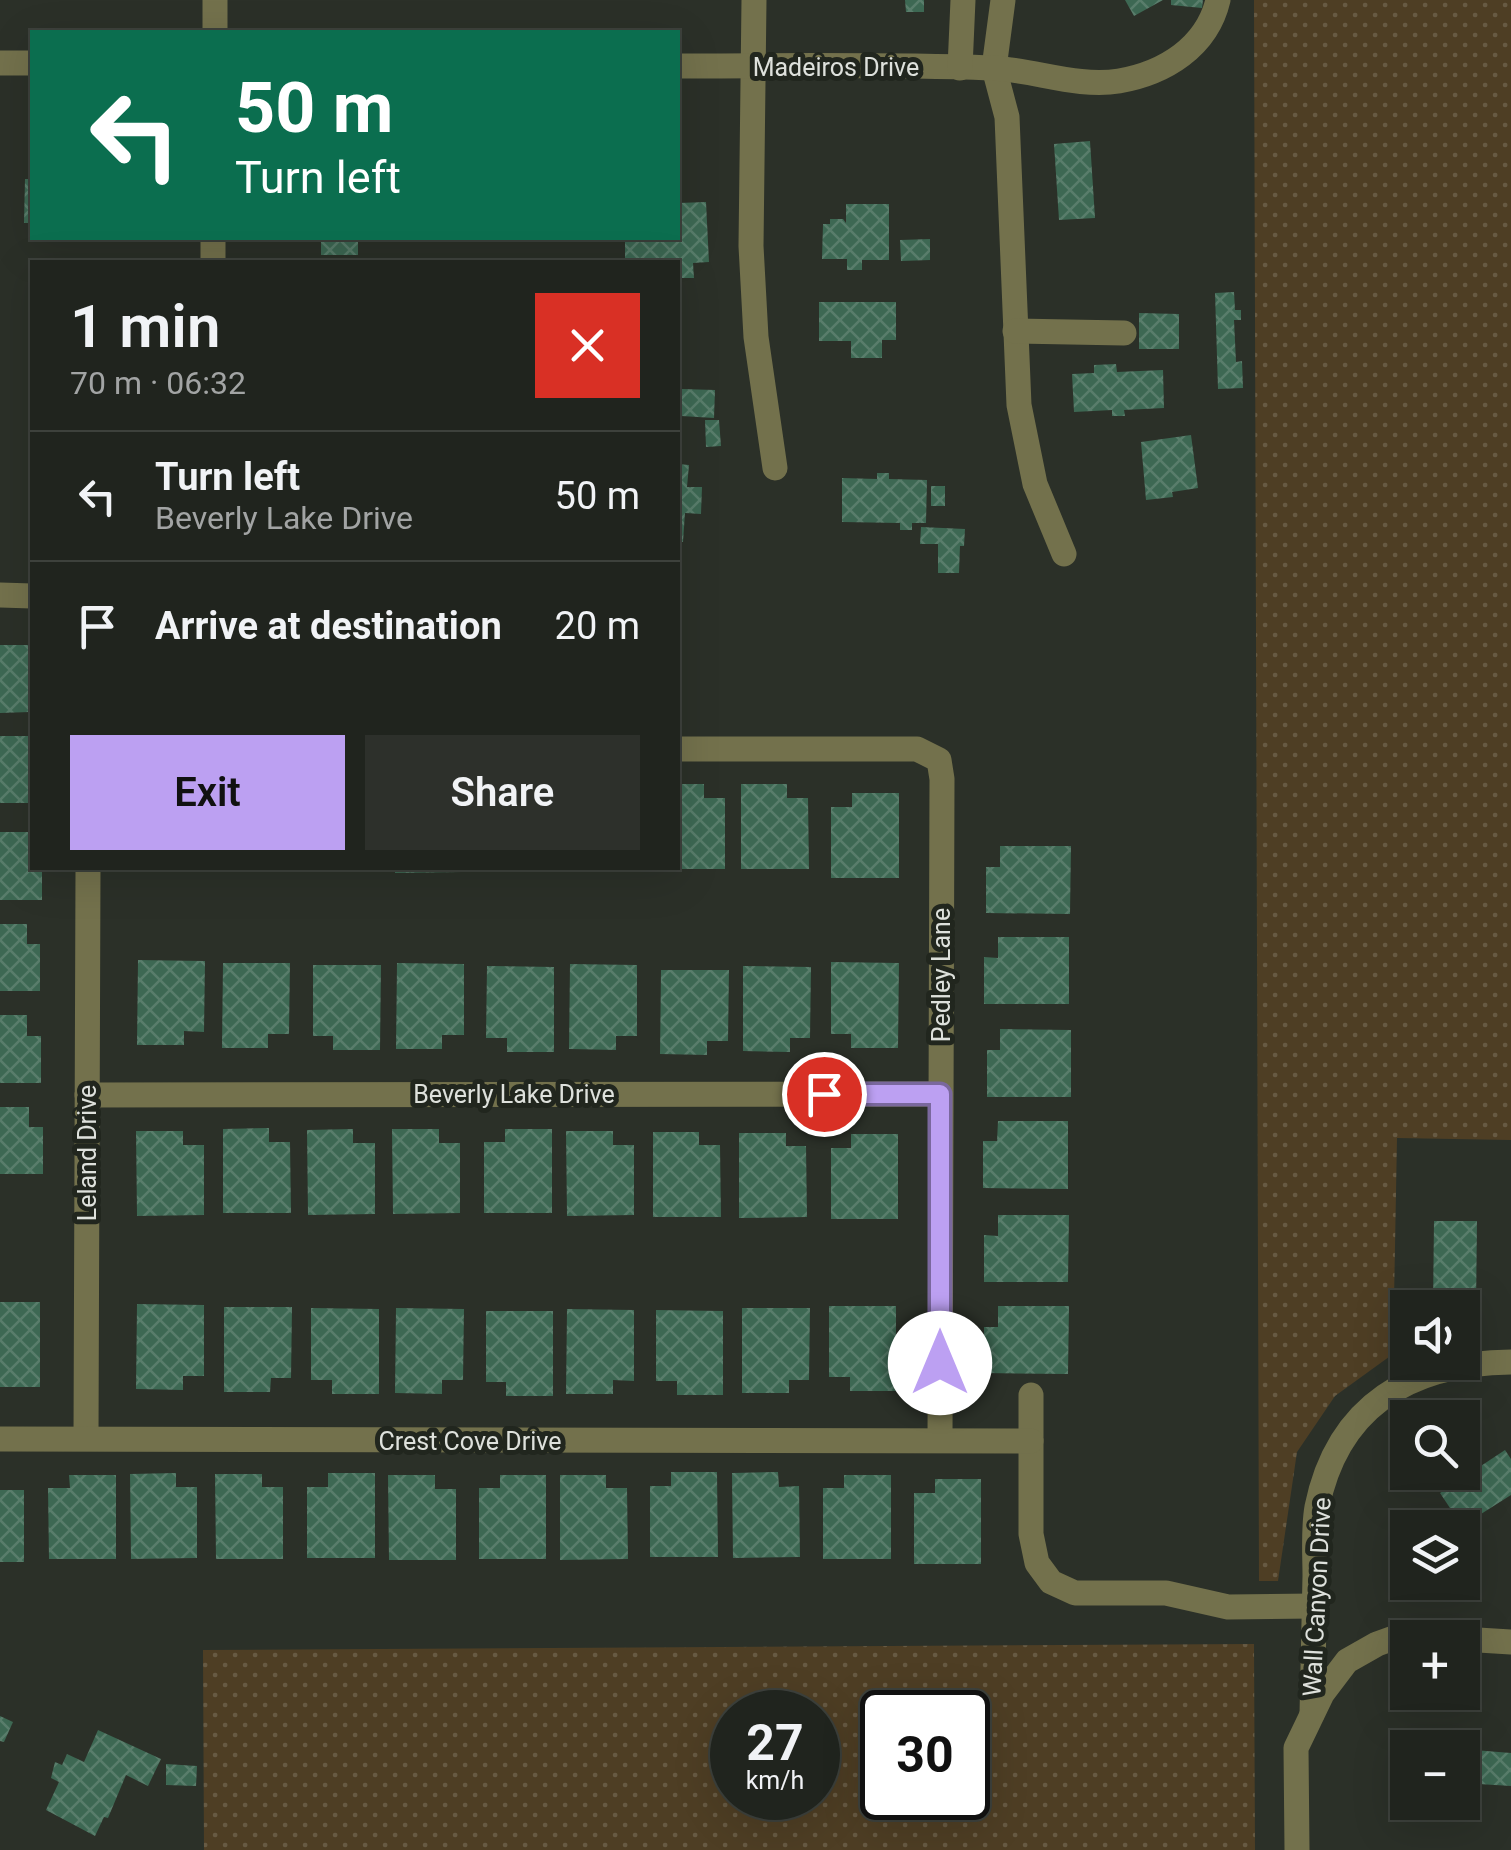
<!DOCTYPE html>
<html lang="en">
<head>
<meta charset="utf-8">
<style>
  body { margin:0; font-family:Roboto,sans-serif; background:#2d302b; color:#f1f3f6; height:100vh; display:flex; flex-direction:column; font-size:38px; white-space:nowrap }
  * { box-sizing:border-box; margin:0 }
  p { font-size:32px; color:#a2a4a4 }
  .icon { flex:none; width:55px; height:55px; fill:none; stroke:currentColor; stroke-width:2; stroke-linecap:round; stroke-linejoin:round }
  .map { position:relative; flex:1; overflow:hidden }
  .details { position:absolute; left:30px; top:260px; width:650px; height:610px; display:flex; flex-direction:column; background:#20241e; border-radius:0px; box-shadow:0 10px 40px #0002,0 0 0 2px #3d413c }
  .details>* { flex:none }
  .top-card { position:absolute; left:30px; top:30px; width:650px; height:210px; border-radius:0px; box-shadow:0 10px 40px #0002,0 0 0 2px #3d413c; background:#0b6e4f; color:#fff; overflow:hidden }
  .controls { position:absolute; left:1390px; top:1290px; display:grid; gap:20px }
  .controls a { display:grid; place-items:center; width:90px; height:90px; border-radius:0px; background:#20241e; box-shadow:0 10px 40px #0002,0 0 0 2px #3d413c; font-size:50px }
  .speed { position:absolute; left:710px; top:1690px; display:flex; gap:20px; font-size:50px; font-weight:700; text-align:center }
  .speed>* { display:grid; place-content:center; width:130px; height:130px; border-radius:50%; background:#20241e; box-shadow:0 10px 40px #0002,0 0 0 2px #3d413c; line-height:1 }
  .speed small { font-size:25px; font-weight:400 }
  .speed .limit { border:5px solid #111; border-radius:15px; background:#fff; color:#111 }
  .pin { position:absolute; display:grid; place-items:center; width:85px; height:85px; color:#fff; margin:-42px; border:5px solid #fff; border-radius:50%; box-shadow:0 2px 10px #0007 }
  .me { position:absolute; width:110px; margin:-55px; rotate:0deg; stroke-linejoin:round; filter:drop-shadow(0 0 8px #0008) }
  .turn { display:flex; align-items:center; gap:35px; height:210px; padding:0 40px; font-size:45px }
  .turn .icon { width:130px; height:130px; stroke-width:2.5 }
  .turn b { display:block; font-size:70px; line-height:85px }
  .round { display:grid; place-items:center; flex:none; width:105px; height:105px; border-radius:0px; background:#2d302b }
  .head { display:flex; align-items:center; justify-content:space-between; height:170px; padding:0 40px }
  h1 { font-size:60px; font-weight:600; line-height:75px }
  .action { display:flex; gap:20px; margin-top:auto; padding:20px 40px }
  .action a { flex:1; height:115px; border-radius:0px; background:#bca0f2; color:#111; font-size:40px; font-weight:600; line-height:115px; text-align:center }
  .action a+a { background:#2d302b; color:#f1f3f6 }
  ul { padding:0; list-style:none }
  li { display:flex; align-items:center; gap:30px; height:130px; padding:0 40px; border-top:2px solid #3d413c }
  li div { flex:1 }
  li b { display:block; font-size:38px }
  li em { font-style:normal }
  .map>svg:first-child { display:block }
  .grass { fill:url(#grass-dots); fill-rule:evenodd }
  .building { fill:url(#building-cross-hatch) }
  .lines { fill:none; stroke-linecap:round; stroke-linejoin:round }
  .minor { stroke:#73714c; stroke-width:25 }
  .route-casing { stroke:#7a689d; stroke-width:25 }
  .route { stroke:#bca0f2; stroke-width:18 }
  .labels { text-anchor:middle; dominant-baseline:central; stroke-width:10; stroke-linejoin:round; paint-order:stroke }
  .street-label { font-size:25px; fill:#dee1dc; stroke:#21261e }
</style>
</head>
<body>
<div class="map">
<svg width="1511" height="1850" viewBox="0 0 1511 1850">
  <defs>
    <pattern id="grass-dots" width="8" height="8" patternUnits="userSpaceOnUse" patternTransform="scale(2.5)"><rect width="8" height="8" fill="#4e3e24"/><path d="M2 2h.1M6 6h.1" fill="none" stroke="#675a43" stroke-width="1.8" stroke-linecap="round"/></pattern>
    <pattern id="building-cross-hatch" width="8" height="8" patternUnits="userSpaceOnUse" patternTransform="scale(2.5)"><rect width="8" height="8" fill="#3d6853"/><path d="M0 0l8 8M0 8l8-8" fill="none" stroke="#597d6b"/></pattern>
  </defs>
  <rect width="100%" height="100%" fill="#2b3028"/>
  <g class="grass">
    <polygon points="1254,0 1511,0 1511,1140 1397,1138 1393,1354 1335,1396 1297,1452 1278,1581 1259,1581"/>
    <path d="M1254,1644L1255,1850H204L203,1650ZM732,1712H818V1798H732ZM882,1712H968V1798H882Z"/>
  </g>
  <g class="building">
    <polygon points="905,0 924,0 924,12 906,12"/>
    <polygon points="1125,0 1163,0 1134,16"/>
    <polygon points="1171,0 1203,0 1202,8 1171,5"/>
    <polygon points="1090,141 1095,218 1059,220 1054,144"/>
    <polygon points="25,179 32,179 32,223 24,223"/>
    <polygon points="706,202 709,262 693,263 694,278 678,278 678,262 625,262 625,239 678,238 678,203"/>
    <polygon points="846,204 889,204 889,260 862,260 862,270 847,270 847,259 822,259 823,224 830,224 830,219 843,219 846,223"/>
    <rect x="321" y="238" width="37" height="17"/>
    <polygon points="930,239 930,260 901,261 900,240"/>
    <polygon points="1234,292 1235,310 1241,310 1241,320 1234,320 1236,362 1242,361 1243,388 1218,389 1215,293"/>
    <polygon points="819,302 896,302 896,340 882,340 882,358 851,358 851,341 819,341"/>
    <polygon points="1139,313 1179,314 1179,349 1139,349"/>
    <polygon points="1116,364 1117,372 1163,370 1164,408 1124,410 1125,416 1112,416 1112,410 1074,412 1072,374 1094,373 1094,365"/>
    <polygon points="682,389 715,390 714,418 681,416"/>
    <polygon points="705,420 719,420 721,446 706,447"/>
    <polygon points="1191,435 1198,488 1172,492 1173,497 1146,500 1141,442"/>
    <polygon points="678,464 689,465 687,487 702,487 701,514 685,513 683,542 678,541"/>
    <polygon points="877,473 889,473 889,479 927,480 926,523 912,523 912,530 900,530 900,523 842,522 842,478 877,479"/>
    <rect x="931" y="486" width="14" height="20"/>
    <polygon points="921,527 965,529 964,546 960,546 959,573 938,573 938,544 920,544"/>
    <polygon points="0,645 32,645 30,712 0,713"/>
    <polygon points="0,736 28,736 28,757 32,757 32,803 0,803"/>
    <polygon points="678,784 704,784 704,798 725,798 725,869 678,869"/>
    <polygon points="741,784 787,784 787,798 808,798 809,869 741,869"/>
    <polygon points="852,793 899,793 899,878 831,878 831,807 852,807"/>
    <polygon points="0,832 28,832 32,868 42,868 42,900 0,900"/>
    <polygon points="1000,846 1071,846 1070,914 986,913 986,867 1000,867"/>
    <polygon points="395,868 462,868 462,872 395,873"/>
    <rect x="569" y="868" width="73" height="3"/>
    <polygon points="0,924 27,924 27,944 40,944 40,991 0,991"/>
    <polygon points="998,937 1069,937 1069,1004 984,1004 984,957 998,958"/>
    <polygon points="138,960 205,961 204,1032 184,1031 184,1045 137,1045"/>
    <polygon points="831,962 899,963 898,1048 851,1048 851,1034 831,1034"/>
    <polygon points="223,963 290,963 289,1034 268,1034 268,1048 222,1048"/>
    <polygon points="397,963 464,964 464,1035 442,1035 442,1049 396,1049"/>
    <polygon points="570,964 637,965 637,1036 616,1036 616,1050 569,1049"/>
    <polygon points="313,965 381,965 380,1050 333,1050 333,1036 313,1036"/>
    <polygon points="487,966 554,967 554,1052 507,1052 507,1038 486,1038"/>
    <polygon points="743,966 811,967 810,1038 790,1038 790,1052 743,1051"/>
    <polygon points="661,970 729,970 728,1041 707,1041 707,1055 660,1054"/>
    <polygon points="0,1015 27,1015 27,1036 41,1036 41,1083 0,1083"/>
    <polygon points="1000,1029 1071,1030 1071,1097 987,1097 987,1050 1000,1050"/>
    <polygon points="0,1107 29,1107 29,1127 43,1127 43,1174 0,1174"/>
    <polygon points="998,1121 1068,1121 1068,1189 983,1188 983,1141 997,1141"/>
    <polygon points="269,1128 269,1142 290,1142 291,1213 223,1213 223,1129"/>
    <polygon points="353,1129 353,1143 375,1143 375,1214 308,1215 307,1130"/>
    <polygon points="392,1129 439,1129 439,1143 460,1143 460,1213 393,1214"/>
    <polygon points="505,1129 552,1129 552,1213 484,1213 484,1142 505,1142"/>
    <polygon points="136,1131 183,1131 183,1145 204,1145 204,1215 137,1216"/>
    <polygon points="566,1131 613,1131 613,1145 634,1145 634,1215 567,1216"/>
    <polygon points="653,1132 699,1132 699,1145 720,1145 721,1217 653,1217"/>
    <polygon points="739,1133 786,1133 786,1146 806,1146 807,1217 739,1218"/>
    <polygon points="851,1134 898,1134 898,1219 831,1219 831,1148 851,1148"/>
    <polygon points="998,1215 1069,1215 1068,1282 984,1282 984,1235 998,1236"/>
    <polygon points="1434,1221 1477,1221 1476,1309 1433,1308"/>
    <rect x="0" y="1302" width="40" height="85"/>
    <polygon points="137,1304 204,1305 204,1376 183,1376 183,1390 136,1389"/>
    <polygon points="829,1306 896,1306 896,1391 850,1391 850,1377 829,1377"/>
    <polygon points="998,1306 1069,1306 1068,1374 984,1373 984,1327 998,1327"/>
    <polygon points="224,1307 292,1307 291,1378 271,1378 270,1392 224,1392"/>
    <polygon points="311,1308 379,1309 379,1394 332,1394 332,1380 311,1380"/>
    <polygon points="396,1308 464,1309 463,1380 442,1380 442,1394 395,1393"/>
    <polygon points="742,1308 810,1308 809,1380 789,1380 789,1393 742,1393"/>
    <polygon points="567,1309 634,1310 634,1381 613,1380 613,1394 566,1394"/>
    <polygon points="656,1310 723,1311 723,1395 677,1395 677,1381 656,1381"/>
    <polygon points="486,1311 553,1311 553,1396 506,1396 506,1382 486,1382"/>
    <polygon points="1505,1450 1511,1459 1511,1495 1462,1526 1440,1493"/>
    <polygon points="671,1472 717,1472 718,1557 650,1557 650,1486 671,1486"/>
    <polygon points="778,1472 779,1487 799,1486 800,1557 733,1558 732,1473"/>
    <polygon points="176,1473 176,1487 197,1487 197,1558 131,1559 130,1474"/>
    <polygon points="328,1473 375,1473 375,1558 307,1558 307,1487 328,1487"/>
    <polygon points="215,1474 262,1474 262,1487 283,1487 283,1559 216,1559"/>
    <polygon points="69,1475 116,1475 116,1559 49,1559 48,1488 70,1488"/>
    <polygon points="388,1475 435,1475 435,1489 456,1489 456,1560 389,1560"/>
    <polygon points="500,1475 546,1475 546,1559 479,1559 479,1488 500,1488"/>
    <polygon points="560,1475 606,1475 606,1488 627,1488 628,1559 560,1560"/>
    <polygon points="844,1475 891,1475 891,1559 823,1559 823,1488 844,1488"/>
    <polygon points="935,1479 981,1479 981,1564 914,1564 914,1493 935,1493"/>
    <rect x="0" y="1490" width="24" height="72"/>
    <polygon points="0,1716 13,1722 4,1742 0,1741"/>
    <polygon points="98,1730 161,1759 148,1786 126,1775 108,1818 104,1817 95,1836 46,1810 59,1782 51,1778 55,1762 62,1765 67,1754 84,1762"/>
    <polygon points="1474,1750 1511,1753 1511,1786 1462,1783 1462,1763 1473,1764"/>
    <polygon points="166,1764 197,1766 196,1786 166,1785"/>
  </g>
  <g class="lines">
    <g class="minor">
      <polyline points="754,0 751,246 756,337 775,468"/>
      <polyline points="1003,0 994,68 1007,117 1019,405 1035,484 1064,554"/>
      <polyline points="215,32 215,0"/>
      <polyline points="0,63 32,63"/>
      <path d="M678,66C782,66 886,64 990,68C1032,69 1077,88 1119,81C1165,73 1207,47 1218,0"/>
      <polyline points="960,68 963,0"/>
      <polyline points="213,262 213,238"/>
      <polyline points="1015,331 1124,333"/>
      <polyline points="0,595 32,596"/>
      <polyline points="678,749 917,749 939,760 942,779 940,1440"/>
      <polyline points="87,1095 940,1094"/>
      <polyline points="1031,1395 1031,1534 1037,1563 1051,1582 1075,1593 1166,1593 1228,1607 1314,1606"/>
      <polyline points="86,1438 88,868"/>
      <polyline points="0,1439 1031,1441"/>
      <polyline points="1462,1639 1511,1642"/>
      <path d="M1312,1714C1313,1668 1314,1622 1315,1576C1315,1554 1313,1529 1317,1507C1338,1404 1412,1363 1511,1362"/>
      <polyline points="1297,1850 1296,1748 1322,1694 1347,1661 1377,1644 1402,1635 1441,1638"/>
    </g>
  </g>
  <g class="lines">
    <g class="route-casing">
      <polyline id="route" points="824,1094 940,1094 940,1363"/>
    </g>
    <use href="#route" class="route"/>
  </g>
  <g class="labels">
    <g class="street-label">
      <text x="836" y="67">Madeiros Drive</text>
      <text transform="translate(941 975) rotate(-90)">Pedley Lane</text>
      <text x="514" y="1094">Beverly Lake Drive</text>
      <text transform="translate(87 1153) rotate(-90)">Leland Drive</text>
      <text x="470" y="1441">Crest Cove Drive</text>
      <text transform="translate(1317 1597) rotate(-87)">Wall Canyon Drive</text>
    </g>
  </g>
</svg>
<div class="controls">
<a><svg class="icon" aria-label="sound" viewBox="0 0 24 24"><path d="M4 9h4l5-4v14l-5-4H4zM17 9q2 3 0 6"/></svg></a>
<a><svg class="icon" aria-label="search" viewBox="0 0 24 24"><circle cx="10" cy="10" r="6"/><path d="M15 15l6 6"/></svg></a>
<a><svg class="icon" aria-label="layers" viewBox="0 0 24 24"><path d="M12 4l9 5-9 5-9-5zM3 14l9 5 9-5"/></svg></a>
<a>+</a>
<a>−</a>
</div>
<div class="speed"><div>27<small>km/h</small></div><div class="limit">30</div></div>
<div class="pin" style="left:824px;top:1094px;background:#d93025"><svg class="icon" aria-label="arrive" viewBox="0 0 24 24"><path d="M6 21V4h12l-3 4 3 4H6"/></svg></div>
<svg class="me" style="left:940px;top:1363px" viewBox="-20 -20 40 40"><circle r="19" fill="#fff"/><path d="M0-13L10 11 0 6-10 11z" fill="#bca0f2"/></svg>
<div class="top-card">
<div class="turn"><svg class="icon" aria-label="left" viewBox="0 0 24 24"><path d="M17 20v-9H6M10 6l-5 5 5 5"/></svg><div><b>50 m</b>Turn left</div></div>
</div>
<section class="details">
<div class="head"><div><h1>1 min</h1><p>70 m · 06:32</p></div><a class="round" style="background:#d93025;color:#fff"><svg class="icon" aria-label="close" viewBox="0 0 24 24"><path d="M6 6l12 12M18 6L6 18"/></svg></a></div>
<ul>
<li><svg class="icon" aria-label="left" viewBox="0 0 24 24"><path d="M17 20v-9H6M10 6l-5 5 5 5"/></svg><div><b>Turn left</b><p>Beverly Lake Drive</p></div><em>50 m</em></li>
<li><svg class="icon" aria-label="arrive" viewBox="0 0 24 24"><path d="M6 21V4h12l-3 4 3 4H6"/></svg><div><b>Arrive at destination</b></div><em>20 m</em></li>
</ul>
<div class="action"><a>Exit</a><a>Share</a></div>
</section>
</div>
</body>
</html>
